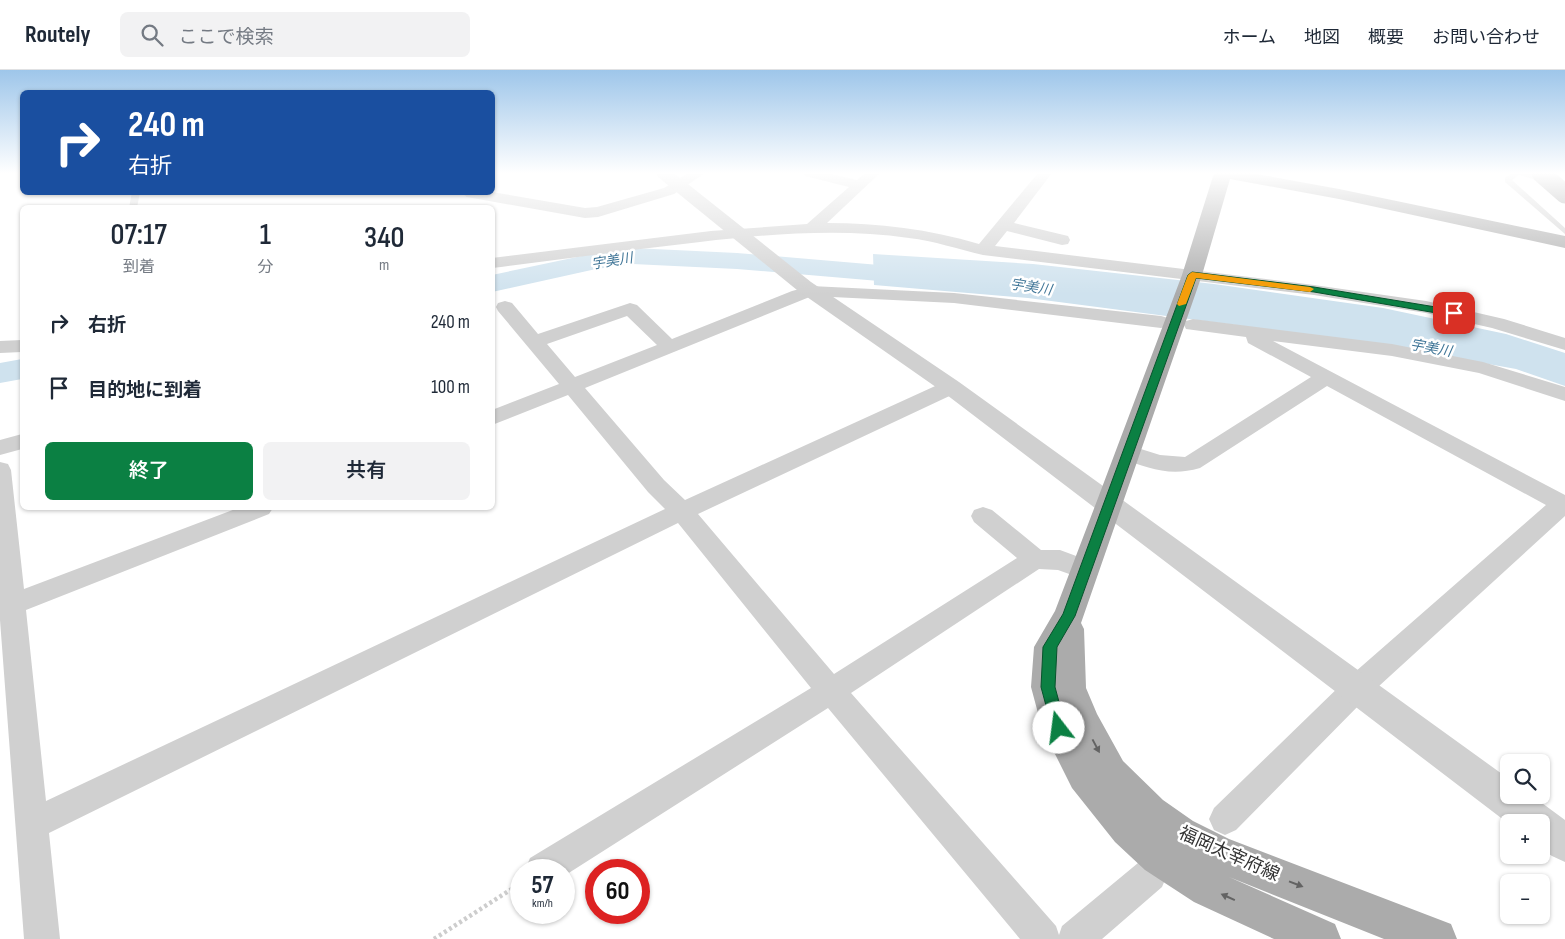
<!DOCTYPE html>
<html lang="ja">
<head>
<meta charset="utf-8">
<style>
  body { margin:0; font-family:"Sofia Sans Condensed","Noto Sans JP",sans-serif; background:#f2f2f3; color:#1f2937; height:100vh; display:flex; flex-direction:column; font-size:19px; white-space:nowrap }
  * { box-sizing:border-box; margin:0 }
  p { font-size:16px; color:#747a83 }
  .icon { flex:none; width:28px; height:28px; fill:none; stroke:currentColor; stroke-width:2; stroke-linecap:round; stroke-linejoin:round }
  .map { position:relative; flex:1; overflow:hidden }
  .drawer { position:absolute; left:20px; top:135px; width:475px; height:305px; display:flex; flex-direction:column; background:#fff; border-radius:8px; box-shadow:0 1px 4px #0004 }
  .drawer>* { flex:none }
  .hud { position:absolute; left:20px; top:20px; width:475px; height:105px; border-radius:8px; box-shadow:0 1px 4px #0004; background:#1a4fa0; color:#fff; overflow:hidden }
  .fabs { position:absolute; left:1500px; top:684px; display:grid; gap:10px }
  .fabs a { display:grid; place-items:center; width:50px; height:50px; border-radius:8px; background:#fff; box-shadow:0 1px 4px #0004; font-size:25px }
  .speed { position:absolute; left:510px; top:789px; display:flex; gap:10px; font-size:25px; font-weight:700; text-align:center }
  .speed>* { display:grid; place-content:center; width:65px; height:65px; border-radius:50%; background:#fff; box-shadow:0 1px 4px #0004; line-height:1 }
  .speed small { font-size:12px; font-weight:400 }
  .speed .limit { border:8px solid #d22; background:#fff; color:#111 }
  .pin { position:absolute; display:grid; place-items:center; width:42px; height:42px; color:#fff; margin:-21px; border-radius:10px; box-shadow:0 2px 8px #0006 }
  .me { position:absolute; width:55px; margin:-28px; rotate:345deg; stroke-linejoin:round; filter:drop-shadow(0 0 4px #0008) }
  .turn { display:flex; align-items:center; gap:18px; height:105px; padding:0 25px; font-size:22px }
  .turn .icon { width:65px; height:65px; stroke-width:2.5 }
  .turn b { display:block; font-size:35px; line-height:42px }
  .eta { display:flex; justify-content:space-evenly; align-items:center; height:85px; text-align:center }
  .eta b { font-size:30px; font-weight:600; line-height:35px }
  .button { display:flex; gap:10px; margin-top:auto; padding:10px 25px }
  .button a { flex:1; height:58px; border-radius:8px; background:#0b8043; color:#fff; font-size:20px; font-weight:600; line-height:58px; text-align:center }
  .button a+a { background:#f2f2f3; color:#1f2937 }
  ul { padding:0; list-style:none }
  li { display:flex; align-items:center; gap:15px; height:65px; padding:0 25px }
  li div { flex:1 }
  li b { display:block; font-size:19px }
  li em { font-style:normal }
  header { display:flex; align-items:center; gap:30px; box-sizing:border-box; height:70px; padding:0 25px; background:#fff; border-bottom:1px solid #e0e1e3 }
  header strong { font-size:24px }
  nav { display:flex; gap:28px; margin-inline-start:auto; font-size:18px }
  .search { width:350px; height:45px; background:#f2f2f3; display:flex; align-items:center; gap:12px; box-sizing:border-box; padding:0 18px; border-radius:8px; color:#747a83; font-size:19px }
  .map>svg:first-child { display:block }
  .water { fill:#cfe2ee }
  .lines { fill:none; stroke-linecap:round; stroke-linejoin:round }
  .river { fill:#cfe2ee; fill-rule:evenodd }
  .path { stroke:#cdcdcd; stroke-width:4.5; stroke-dasharray:3 3; stroke-linecap:butt }
  .service { fill:#d0d0d0; fill-rule:evenodd }
  .minor { fill:#d0d0d0; fill-rule:evenodd }
  .tertiary { fill:#d0d0d0; fill-rule:evenodd }
  .primary { fill:#ababab; fill-rule:evenodd }
  .motorway-bridge { stroke:#9a9a9a; stroke-width:19 }
  .oneway { fill:#636363 }
  .route { fill:#0b8043; stroke:#07532c }
  .slow { fill:#f59e0b }
  .labels { text-anchor:middle; dominant-baseline:central; stroke-width:5; stroke-linejoin:round; paint-order:stroke }
  .far-water-label { font-size:14px; font-style:italic; fill:#3f7597; stroke:#fff }
  .near-street-label { font-size:18px; fill:#333; stroke:#fff }
</style>
</head>
<body>
<header>
<strong>Routely</strong>
<div class="search"><svg class="icon" aria-label="search" viewBox="0 0 24 24"><circle cx="10" cy="10" r="6"/><path d="M15 15l6 6"/></svg>ここで検索</div>
<nav><a>ホーム</a><a>地図</a><a>概要</a><a>お問い合わせ</a></nav>
</header>
<div class="map">
<svg width="1565" height="869" viewBox="0 0 1565 869">
  <rect width="100%" height="100%" fill="#fff"/>
  <polygon class="water" points="873,184 1033,194 1214,214 1383,238 1506,264 1565,283 1565,316 1516,299 1366,272 1028,228 874,215"/>
  <g class="lines">
    <g class="river">
      <polygon points="633,178 737,183 926,199 936,201 940,207 936,213 926,215 737,199 633,194 596,199 492,222 492,205 596,183"/>
      <polygon points="22,289 22,309 0,313 0,293"/>
    </g>
    <polyline class="path" points="434,869 521,813"/>
    <g class="service">
      <polygon points="1513,103 1527,103 1550,109 1551,111 1547,113 1519,105 1512,110 1565,158 1565,164 1505,112 1505,108"/>
      <polygon points="132,122 140,122 137,138 129,138"/>
    </g>
    <g class="minor">
      <polygon points="688,103 705,103 674,124 598,147 585,148 467,127 460,122 492,122 585,138 597,137 664,118"/>
      <path d="M803,103H827L857,110L865,103H880L827,153C879,153 929,159 979,174L1038,103H1052L1014,153L1068,166L1070,170L1068,174L1062,175L1007,161L995,176L1314,215L1426,231L1504,249L1565,268V280L1492,258L1426,243L1314,225L983,185C958,179 934,171 909,168C840,158 769,164 700,172C631,180 562,189 492,198V188L711,161L807,154L849,117L805,106Z"/>
      <path d="M811,216L954,223L1161,246L1168,248L1170,252L1168,256L1161,258L954,233L812,226L585,318L664,410L685,430L944,312L951,311L958,312L961,317L958,322L698,444L834,604L1017,488L974,452L971,446L974,440L983,437L992,440L1041,480H1060L1095,493L1099,500L1095,507L1086,510L1058,500L1039,499L851,623L1056,856L1059,865L1062,856L1138,793L1150,788L1162,793L1167,805L1162,817L1102,869H1020L828,638L564,806V800H525L530,788L811,618L678,453L49,763L60,869H24L0,550V392L8,394L11,400L24,519L238,438H273L269,444L26,540L46,731L665,439L648,422L568,325L492,355V340L559,314L498,241L496,237L498,233L505,231L512,233L538,264L630,233L637,235L672,269L792,221ZM627,246L657,275L575,307L547,274Z"/>
      <path d="M1193,249L1392,274L1483,292L1565,317V331L1479,303L1392,286L1273,271L1565,425V446L1367,627L1236,760L1225,765L1214,760L1209,749L1214,738L1347,609L1546,435L1327,316L1200,398C1169,407 1149,398 1120,388L1117,383L1120,378L1128,375L1160,385L1185,387L1311,307L1248,273L1246,267L1186,259L1184,255L1186,251Z"/>
      <polygon points="22,270 22,282 0,283 0,271"/>
      <polygon points="22,364 22,379 0,385 0,370"/>
    </g>
    <polygon class="tertiary" points="656,103 674,103 811,212 959,312 1509,709 1509,725 1531,725 1565,750 1565,792 1552,786 1541,779 1541,752 1509,754 943,322 797,220 658,107"/>
    <polygon class="primary" points="1214,103 1251,103 1339,119 1565,166 1565,178 1339,129 1230,109 1202,205 1081,553 1084,559 1086,618 1097,644 1123,691 1163,730 1193,751 1229,769 1451,854 1457,869 1384,869 1229,807 1335,854 1341,869 1274,869 1194,832 1145,800 1115,772 1072,718 1042,658 1031,617 1034,577 1055,541 1095,436 1182,205"/>
    <polyline class="motorway-bridge" points="1541,103 1565,124"/>
  </g>
  <defs><path id="oneway-solid" d="M-6-.8H1V-3.2L6.5 0L1 3.2V.8H-6Z" transform="scale(1.25)"/></defs>
  <g class="oneway">
    <use href="#oneway-solid" transform="translate(1096 676) rotate(62)"/>
    <use href="#oneway-solid" transform="translate(1296 814) rotate(21)"/>
    <use href="#oneway-solid" transform="translate(1228 827) rotate(-156)"/>
  </g>
  <linearGradient id="sky" x2="0" y2="1"><stop stop-color="#9ec6ea"/><stop offset="0.46" stop-color="#fff"/><stop offset="1" stop-color="#fff" stop-opacity="0"/></linearGradient>
  <rect width="1565" height="224" fill="url(#sky)"/>
  <polygon class="route" points="1192,202 1314,217 1454,240 1459,243 1454,246 1314,222 1196,208 1075,546 1057,577 1055,617 1066,658 1064,663 1059,665 1054,663 1052,658 1041,617 1043,577 1063,544 1188,205"/>
  <polygon class="slow" points="1192,202 1310,217 1314,219 1310,222 1196,208 1186,234 1179,236 1177,234 1188,205"/>
  <g class="labels">
    <g class="far-water-label">
      <text transform="translate(612 191) rotate(-9)">宇美川</text>
      <text transform="translate(1031 217) rotate(9)">宇美川</text>
      <text transform="translate(1431 278) rotate(10)">宇美川</text>
    </g>
    <g class="near-street-label">
      <text transform="translate(1229 784) rotate(24)">福岡太宰府線</text>
    </g>
  </g>
</svg>
<div class="fabs">
<a><svg class="icon" aria-label="search" viewBox="0 0 24 24"><circle cx="10" cy="10" r="6"/><path d="M15 15l6 6"/></svg></a>
<a>+</a>
<a>−</a>
</div>
<div class="speed"><div>57<small>km/h</small></div><div class="limit">60</div></div>
<div class="pin" style="left:1454px;top:243px;background:#d93025"><svg class="icon" aria-label="arrive" viewBox="0 0 24 24"><path d="M6 21V4h12l-3 4 3 4H6"/></svg></div>
<svg class="me" style="left:1059px;top:658px" viewBox="-20 -20 40 40"><circle r="19" fill="#fff"/><path d="M0-13L10 11 0 6-10 11z" fill="#0b8043"/></svg>
<div class="hud">
<div class="turn"><svg class="icon" aria-label="right" viewBox="0 0 24 24"><path d="M7 20v-9h11M14 6l5 5-5 5"/></svg><div><b>240 m</b>右折</div></div>
</div>
<section class="drawer">
<div class="eta">
<div><b>07:17</b><p>到着</p></div>
<div><b>1</b><p>分</p></div>
<div><b>340</b><p>m</p></div>
</div>
<ul>
<li><svg class="icon" aria-label="right" viewBox="0 0 24 24"><path d="M7 20v-9h11M14 6l5 5-5 5"/></svg><div><b>右折</b></div><em>240 m</em></li>
<li><svg class="icon" aria-label="arrive" viewBox="0 0 24 24"><path d="M6 21V4h12l-3 4 3 4H6"/></svg><div><b>目的地に到着</b></div><em>100 m</em></li>
</ul>
<div class="button"><a>終了</a><a>共有</a></div>
</section>
</div>
</body>
</html>
